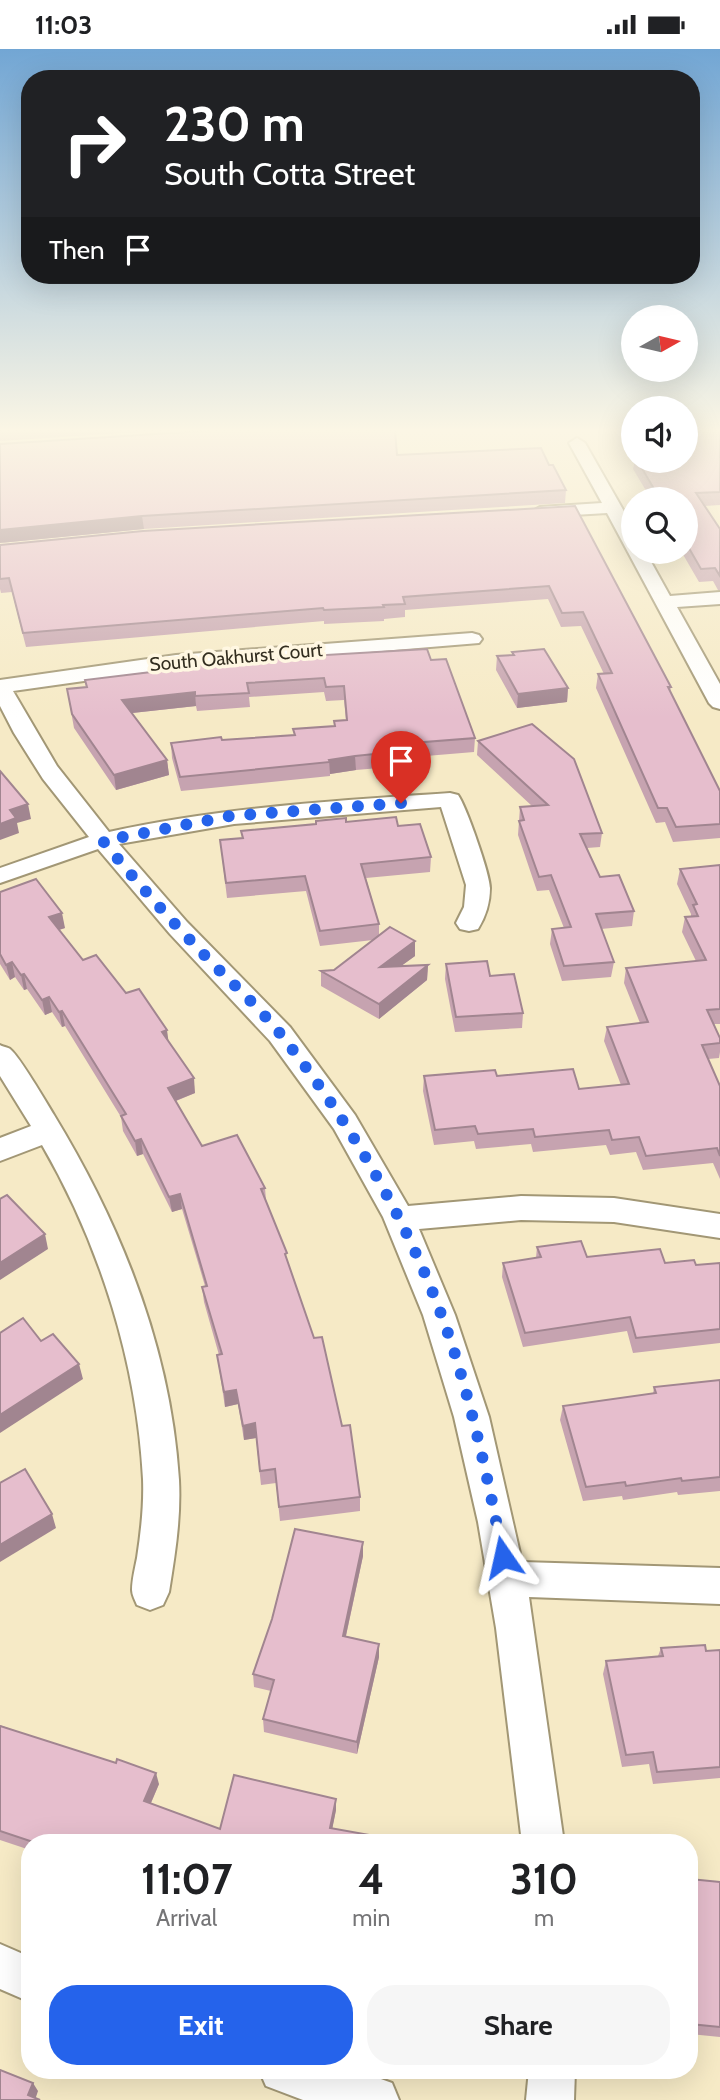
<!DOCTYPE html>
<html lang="en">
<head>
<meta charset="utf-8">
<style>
  body { margin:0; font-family:Cabin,sans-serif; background:#f6f6f6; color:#202124; height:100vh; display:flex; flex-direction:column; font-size:26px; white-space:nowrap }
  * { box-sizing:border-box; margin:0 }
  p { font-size:23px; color:#757577 }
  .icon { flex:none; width:38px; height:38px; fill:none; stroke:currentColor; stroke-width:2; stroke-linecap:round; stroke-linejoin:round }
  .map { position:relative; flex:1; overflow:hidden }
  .drawer { position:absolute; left:21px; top:1785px; width:677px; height:245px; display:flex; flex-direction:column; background:#fff; border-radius:28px; box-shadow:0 7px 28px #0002 }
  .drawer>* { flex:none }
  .top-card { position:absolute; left:21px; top:21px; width:679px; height:214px; border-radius:28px; box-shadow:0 7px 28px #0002; background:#202124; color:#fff; overflow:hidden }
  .needle { width:46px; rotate:82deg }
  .buttons { position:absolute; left:621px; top:256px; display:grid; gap:14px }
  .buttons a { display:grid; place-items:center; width:77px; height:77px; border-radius:50%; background:#fff; box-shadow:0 7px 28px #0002; font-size:35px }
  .pin { position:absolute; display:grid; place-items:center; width:60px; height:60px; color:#fff; margin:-72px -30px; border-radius:50% 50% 50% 0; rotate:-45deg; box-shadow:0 0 7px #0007 }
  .pin .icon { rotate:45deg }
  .me { position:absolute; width:77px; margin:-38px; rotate:349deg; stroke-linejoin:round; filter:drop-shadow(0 0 5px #0008) }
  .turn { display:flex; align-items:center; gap:24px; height:147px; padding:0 28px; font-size:32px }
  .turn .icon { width:91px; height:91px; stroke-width:2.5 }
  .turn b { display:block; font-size:49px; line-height:60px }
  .then { display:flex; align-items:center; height:66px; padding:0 28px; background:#0003; gap:14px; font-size:26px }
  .eta { display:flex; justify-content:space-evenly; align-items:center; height:119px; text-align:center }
  .eta b { font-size:42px; font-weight:700; line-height:49px }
  .action { display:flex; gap:14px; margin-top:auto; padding:14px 28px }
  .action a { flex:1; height:80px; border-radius:28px; background:#2563eb; color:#fff; font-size:28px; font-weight:700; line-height:80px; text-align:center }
  .action a+a { background:#f6f6f6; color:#202124 }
  .status { display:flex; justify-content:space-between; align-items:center; height:49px; padding:0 35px; background:#fff; direction:ltr }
  .status svg { height:19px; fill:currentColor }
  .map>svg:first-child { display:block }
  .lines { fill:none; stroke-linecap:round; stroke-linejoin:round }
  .street-casing { stroke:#a29775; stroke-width:4 }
  .street { fill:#fff; fill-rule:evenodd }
  .wall { fill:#c6a3b0 }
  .shaded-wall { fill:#a18590 }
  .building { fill:#e6becd; stroke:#a18590; stroke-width:2 }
  .route { stroke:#2563eb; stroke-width:12; stroke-dasharray:0 21.6 }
  .labels { text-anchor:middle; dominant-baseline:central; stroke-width:7; stroke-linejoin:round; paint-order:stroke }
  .far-street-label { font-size:19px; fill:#332e20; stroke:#fff7e2 }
</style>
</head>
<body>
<div class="status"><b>11:03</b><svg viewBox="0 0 49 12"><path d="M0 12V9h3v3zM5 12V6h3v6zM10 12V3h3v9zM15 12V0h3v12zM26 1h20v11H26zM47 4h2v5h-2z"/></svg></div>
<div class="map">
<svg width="720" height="2051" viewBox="0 0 720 2051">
  <rect width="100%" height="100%" fill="#f6eac6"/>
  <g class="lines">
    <g class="street-casing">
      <g id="street">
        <polygon points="577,389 585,394 634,480 634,502 645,502 670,547 720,543 720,555 677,558 720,635 720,660 713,658 709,654 607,464 540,468 531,463 540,458 602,454 569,394"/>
        <path d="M472,584L479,586L482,590L479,594L176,619L13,642L57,717L109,783C222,758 335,752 450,744L458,746C466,757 490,825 490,839C490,853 486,867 478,880L469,882L460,880L456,874L464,858L466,836L441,758L234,775L119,795L187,873L290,978L355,1066L408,1157L521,1147L614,1149L720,1165V1189L614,1173L521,1171L419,1180L455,1266L489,1368L522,1513L720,1519V1555L529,1548L564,1794H522L496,1579L478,1473L454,1368L423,1266L383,1168L334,1080L270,992L170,885L98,800L0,834V819L89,788L43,730L14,684L0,657V631L176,606Z"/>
        <path d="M0,996C1,997 9,999 10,1000C20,1008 46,1053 54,1066C121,1176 171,1301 179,1431C181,1469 175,1506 169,1543L163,1556L150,1561L137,1556C135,1551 132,1546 132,1541C132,1531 135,1519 137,1509C141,1483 144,1456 143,1430C137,1314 100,1196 42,1096L0,1112V1089L31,1077L0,1027Z"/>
        <polygon points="0,1895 30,1908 30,1953 0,1940"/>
        <polygon points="259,2021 356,2021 392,2034 399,2051 303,2051 266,2037"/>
        <polygon points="529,2021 575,2021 574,2051 526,2051"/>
      </g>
    </g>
    <use href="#street" class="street"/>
  </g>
  <g class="wall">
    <polygon points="0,381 169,381 0,392"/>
    <polygon points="618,381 634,381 634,406"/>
    <polygon points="720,381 720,456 704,457 720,480 720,541 718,541 713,532 699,533 681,502 686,502 686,450 651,450 633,420 635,411 686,411"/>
    <polygon points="397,406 549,416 566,441 565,454 144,480 0,494"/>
    <polygon points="575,457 671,638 670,642 720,742 720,789 673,793 665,773 656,774 596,639 598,625 604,625 581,577 561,578 548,550 405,561 405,568 384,570 384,572 324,575 324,572 26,598 12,543 1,544 0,540 0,496"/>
    <polygon points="512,603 568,639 567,653 517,659 496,621 497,607 512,606"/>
    <polygon points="431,611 475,689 474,703 414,708 414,716 356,721 330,725 330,727 181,742 172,709 171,694 294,686 293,680 334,677 334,672 346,671 344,651 326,652 324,643 249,648 250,658 197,662 196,657 132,664 167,711 169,726 116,741 74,679 67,640 86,638 85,631"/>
    <polygon points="478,692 602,784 600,798 587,799 600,828 634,862 632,877 601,880 614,913 611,928 562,932 550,895 552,880 564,879 549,841 537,842 518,786 520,758 532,757 477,706"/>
    <polygon points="346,773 398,777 431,808 430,823 366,829 379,875 379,886 415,892 415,907 401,917 428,916 427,931 379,970 321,937 321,922 334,921 373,891 320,897 306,842 227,849 220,791 242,789 241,782"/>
    <polygon points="720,816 720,975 714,975 720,989 720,1003 719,1009 708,1010 720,1037 720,1130 713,1114 643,1121 636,1103 610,1106 606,1096 533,1103 531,1095 476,1100 474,1092 434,1096 423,1042 424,1027 497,1027 579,1040 621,1036 604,992 607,978 640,974 624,934 626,919 696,912 682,883 685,868 691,867 691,865 677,835 680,820"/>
    <polygon points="0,843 65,879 59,881 83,911 126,944 168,992 195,1044 176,1052 202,1097 265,1139 266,1151 288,1213 342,1377 360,1448 360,1462 280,1472 276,1434 261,1436 256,1389 244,1391 238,1355 225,1358 217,1306 219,1306 204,1253 202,1238 205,1237 182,1160 172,1163 143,1105 137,1107 123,1082 121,1068 65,977 62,978 52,963 45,966 27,940 24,941 15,928 10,931 0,915"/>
    <polygon points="446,915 490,927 523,964 522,979 455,983 445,930"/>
    <polygon points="537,1198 587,1208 696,1216 720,1214 720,1294 633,1304 627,1282 523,1298 502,1228 503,1214 536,1209"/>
    <polygon points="720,1331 720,1442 678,1446 677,1443 623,1451 622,1447 583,1452 560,1371 563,1357 653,1345 654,1338"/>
    <polygon points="363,1493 363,1507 346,1587 379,1595 379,1608 357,1705 264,1683 263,1670 271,1642 254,1638 253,1625"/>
    <polygon points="661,1599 706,1602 720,1601 720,1729 653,1735 649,1715 622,1718 603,1625 606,1612 658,1607"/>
    <polygon points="0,1676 159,1735 151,1754 220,1780 336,1761 332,1780 414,1794 30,1794 30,1801 0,1791"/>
    <polygon points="690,1830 720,1833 720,1988 690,1985"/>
  </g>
  <g class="shaded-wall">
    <polygon points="142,467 144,480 0,494 0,481"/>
    <polygon points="568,639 567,653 517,659 518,645"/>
    <polygon points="195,643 196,657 123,665 122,651"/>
    <polygon points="355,707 356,721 330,725 329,711"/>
    <polygon points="167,711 169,726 116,741 114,726"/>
    <polygon points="28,755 31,770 17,774 19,784 0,791 0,775 10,761"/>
    <polygon points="62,864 65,879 52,883 49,868"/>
    <polygon points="415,892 415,907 379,933 380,918"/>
    <polygon points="12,913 15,928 10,931 6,916"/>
    <polygon points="428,916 427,931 379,970 379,955"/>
    <polygon points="24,925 27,940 24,941 21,926"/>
    <polygon points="49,948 52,963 45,966 42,951"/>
    <polygon points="62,962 65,977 62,978 59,963"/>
    <polygon points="167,981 169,996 162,983"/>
    <polygon points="194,1029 195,1044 170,1054 168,1039"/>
    <polygon points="141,1090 143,1105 137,1107 135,1092"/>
    <polygon points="180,1145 182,1160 172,1163 169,1148"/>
    <polygon points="45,1185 48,1200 0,1231 0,1214"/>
    <polygon points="79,1315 83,1330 0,1384 0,1366"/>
    <polygon points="236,1341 238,1355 225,1358 224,1343"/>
    <polygon points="255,1374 256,1389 244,1391 243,1377"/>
    <polygon points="52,1465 56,1479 0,1513 0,1496"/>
    <polygon points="363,1493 363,1507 343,1600 343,1587"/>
    <polygon points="379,1595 379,1608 357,1705 357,1693"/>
    <polygon points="156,1724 159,1735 147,1763 144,1752"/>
    <polygon points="336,1750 336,1761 330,1791 330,1779"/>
    <polygon points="33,2034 38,2042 35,2051 28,2046"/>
  </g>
  <g class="building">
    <polygon points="218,381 395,381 397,406 541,399 549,416 553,416 566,441 142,467 0,481 0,395"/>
    <polygon points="627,381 634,381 634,391"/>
    <polygon points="686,381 720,381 720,443 696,444 720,480 720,527 715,519 701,520 686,494 686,450 660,450 637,411 686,411"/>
    <polygon points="575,457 671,638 668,638 720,742 720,775 676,778 667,759 658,759 598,625 612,624 583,563 562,564 549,537 403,548 405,555 383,556 384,558 324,561 323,559 23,584 9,529 0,530 0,496 143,482"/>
    <polygon points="427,600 431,611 446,610 475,689 412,694 414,701 355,707 329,711 330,713 180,728 171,694 221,688 222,691 295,686 293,680 335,677 334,672 347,671 344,637 326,638 324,629 247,634 249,644 195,647 195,643 122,651 167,711 114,726 72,665 67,640 87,638 85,631 192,618 192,614"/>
    <polygon points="544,600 568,639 518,645 497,607 514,606 512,603"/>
    <polygon points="532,675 574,710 602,784 580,785 600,828 619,826 634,862 596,865 614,913 564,917 552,880 571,878 551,826 539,828 519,772 524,771 520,758 548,756 478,692"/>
    <polygon points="0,722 28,755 10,761 16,769 0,775"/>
    <polygon points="396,768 398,777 420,775 431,808 361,815 379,875 320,882 305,827 226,834 220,791 243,789 241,782 316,775 316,772 346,769 346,773"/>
    <polygon points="720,816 720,960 707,961 720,989 720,994 702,996 720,1037 720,1107 717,1099 646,1107 639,1088 612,1091 609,1081 535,1088 533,1080 478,1085 475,1077 435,1081 424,1027 495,1021 497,1027 573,1020 579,1040 629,1035 607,978 648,973 626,919 706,911 685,868 698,867 693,856 697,855 680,820"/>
    <polygon points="36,830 62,864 49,868 83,911 96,906 126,944 139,940 167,981 162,983 194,1029 168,1039 202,1097 237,1086 265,1139 261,1140 287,1204 285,1205 314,1289 322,1288 342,1377 350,1376 360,1448 279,1458 275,1420 260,1422 255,1374 243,1377 236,1341 224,1343 217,1306 222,1305 202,1238 207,1237 180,1145 169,1148 141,1090 135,1092 121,1067 126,1065 62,962 59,963 49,948 42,951 24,925 21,926 12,913 6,916 0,905 0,843"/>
    <polygon points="390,878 415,892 380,918 428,916 379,955 321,922 334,921"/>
    <polygon points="487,912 490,927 514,925 523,964 456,968 446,915"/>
    <polygon points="7,1146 45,1185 0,1214 0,1150"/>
    <polygon points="581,1192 587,1208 660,1200 665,1214 694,1211 696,1216 720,1214 720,1280 636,1289 630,1268 525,1284 503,1214 541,1208 537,1198"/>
    <polygon points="23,1269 41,1292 53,1285 79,1315 0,1366 0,1284"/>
    <polygon points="720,1331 720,1428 682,1432 681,1429 626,1437 625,1433 586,1438 563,1357 656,1344 654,1338"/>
    <polygon points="25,1420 52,1465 0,1496 0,1434"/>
    <polygon points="295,1480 363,1493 343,1587 379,1595 357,1693 263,1670 274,1631 253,1625 272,1570"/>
    <polygon points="705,1596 706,1602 720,1601 720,1718 657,1723 653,1703 626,1706 606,1612 663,1607 661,1599"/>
    <polygon points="0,1677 116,1714 117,1710 156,1724 144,1752 220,1780 234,1726 336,1750 330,1779 414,1794 36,1794 0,1782"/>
    <polygon points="690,1830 720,1833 720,1978 690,1975"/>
    <polygon points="0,2021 33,2034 28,2046 40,2051 0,2051"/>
  </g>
  <linearGradient id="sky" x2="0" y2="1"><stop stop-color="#72a6d4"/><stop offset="0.57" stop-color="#fbf6e5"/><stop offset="1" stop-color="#fbf6e5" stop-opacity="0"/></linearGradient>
  <rect width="720" height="669" fill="url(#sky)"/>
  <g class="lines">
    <path class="route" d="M401,754L230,767L103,792C132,827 162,862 194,895C222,926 256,954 282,987C356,1081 417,1188 454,1302C475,1370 490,1439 503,1508"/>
  </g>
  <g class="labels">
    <g class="far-street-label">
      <text transform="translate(236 608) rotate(-5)">South Oakhurst Court</text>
    </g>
  </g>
</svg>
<div class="buttons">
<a><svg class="needle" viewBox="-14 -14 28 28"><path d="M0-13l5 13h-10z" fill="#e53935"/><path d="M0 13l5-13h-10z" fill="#757577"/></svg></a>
<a><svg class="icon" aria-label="sound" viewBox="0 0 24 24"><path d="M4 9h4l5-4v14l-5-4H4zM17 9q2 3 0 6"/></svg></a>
<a><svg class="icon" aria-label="search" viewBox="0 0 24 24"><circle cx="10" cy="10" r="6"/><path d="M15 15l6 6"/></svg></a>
</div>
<div class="pin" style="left:401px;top:754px;background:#d93025"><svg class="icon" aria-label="arrive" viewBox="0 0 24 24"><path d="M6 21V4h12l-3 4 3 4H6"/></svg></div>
<svg class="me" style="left:503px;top:1508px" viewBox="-20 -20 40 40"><path d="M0-17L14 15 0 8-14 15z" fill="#2563eb" stroke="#fff" stroke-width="4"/></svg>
<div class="top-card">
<div class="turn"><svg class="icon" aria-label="right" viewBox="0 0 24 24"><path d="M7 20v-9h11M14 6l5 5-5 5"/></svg><div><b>230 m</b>South Cotta Street</div></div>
<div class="then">Then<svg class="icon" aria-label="arrive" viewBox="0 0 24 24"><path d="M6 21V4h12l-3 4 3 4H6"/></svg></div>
</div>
<section class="drawer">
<div class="eta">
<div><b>11:07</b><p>Arrival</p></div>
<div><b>4</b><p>min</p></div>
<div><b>310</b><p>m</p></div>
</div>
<div class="action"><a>Exit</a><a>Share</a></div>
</section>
</div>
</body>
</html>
